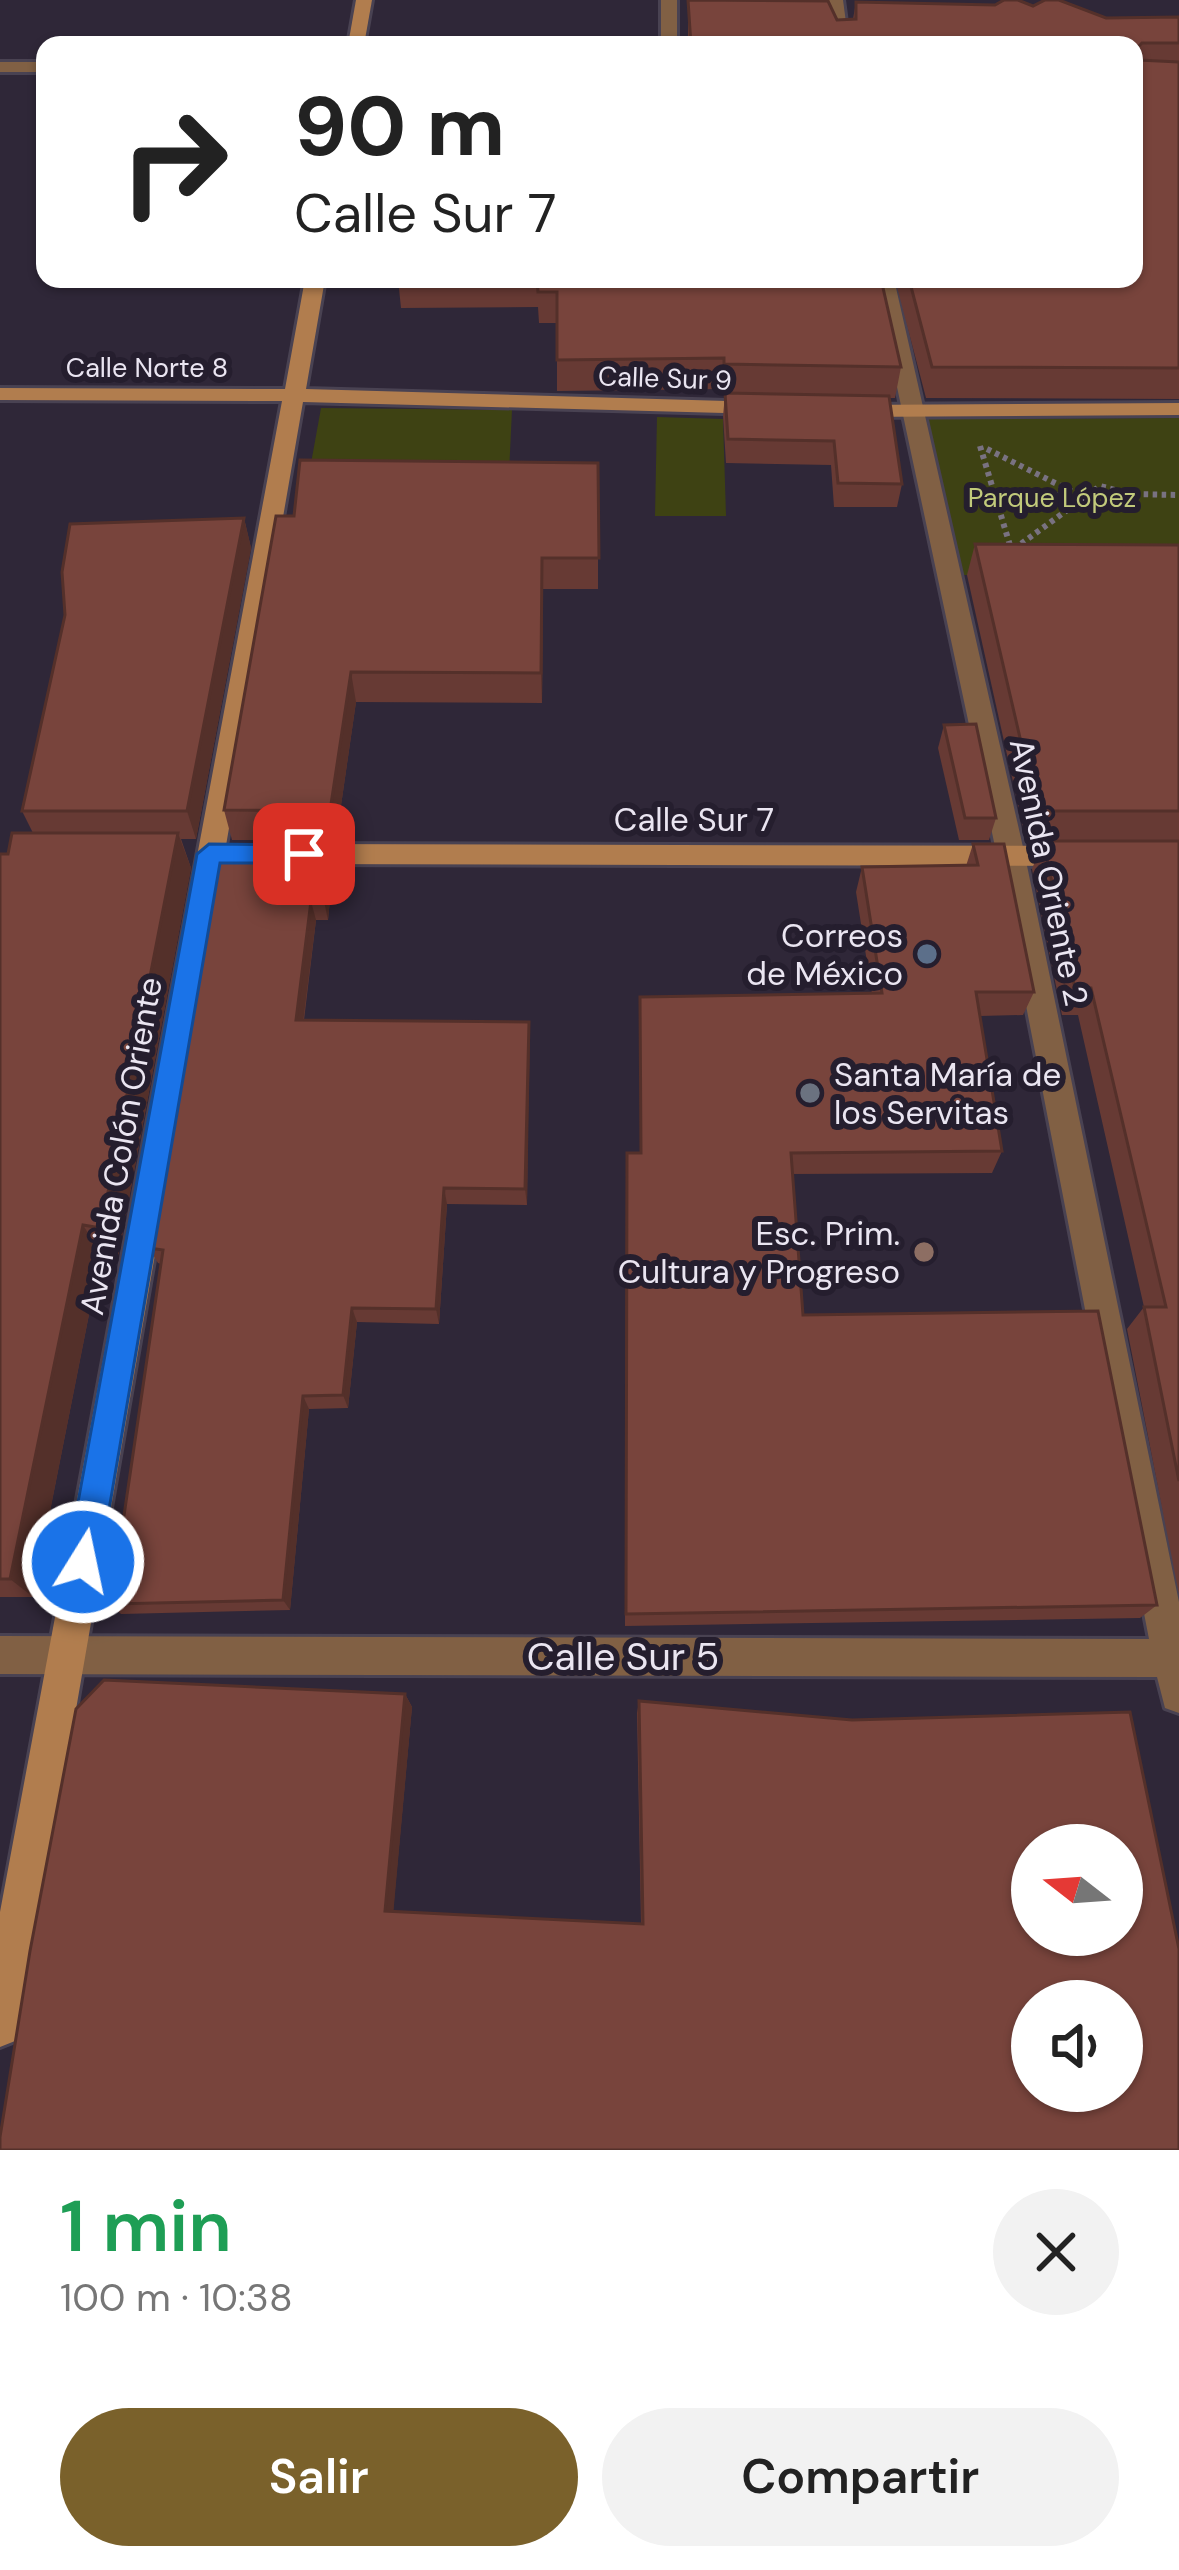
<!DOCTYPE html>
<html lang="es">
<head>
<meta charset="utf-8">
<style>
  body { margin:0; font-family:"DM Sans",sans-serif; background:#f2f2f2; color:#222; height:100vh; display:flex; flex-direction:column; font-size:45px; white-space:nowrap }
  * { box-sizing:border-box; margin:0 }
  p { font-size:39px; color:#767676 }
  .icon { flex:none; width:66px; height:66px; fill:none; stroke:currentColor; stroke-width:2; stroke-linecap:round; stroke-linejoin:round }
  .map { position:relative; height:2150px; overflow:hidden }
  .sheet { display:flex; flex-direction:column; background:#fff; flex:1 }
  .sheet>* { flex:none }
  .guide { position:absolute; left:36px; top:36px; width:1107px; height:252px; border-radius:24px; box-shadow:0 3px 9px #0004; background:#fff; color:#222; overflow:hidden }
  .needle { width:78px; rotate:287deg }
  .tools { position:absolute; left:1011px; top:1824px; display:grid; gap:24px }
  .tools a { display:grid; place-items:center; width:132px; height:132px; border-radius:50%; background:#fff; box-shadow:0 3px 9px #0004; font-size:60px }
  .pin { position:absolute; display:grid; place-items:center; width:102px; height:102px; color:#fff; margin:-51px; border-radius:24px; box-shadow:0 6px 18px #0006 }
  .me { position:absolute; width:132px; margin:-66px; rotate:10deg; stroke-linejoin:round; filter:drop-shadow(0 0 9px #0008) }
  .turn { display:flex; align-items:center; gap:42px; height:252px; padding:0 60px; font-size:54px }
  .turn .icon { width:156px; height:156px; stroke-width:2.5 }
  .turn b { display:block; font-size:84px; line-height:102px }
  .round { display:grid; place-items:center; flex:none; width:126px; height:126px; border-radius:63px; background:#f2f2f2 }
  .head { display:flex; align-items:center; justify-content:space-between; height:204px; padding:0 60px }
  h1 { font-size:72px; font-weight:600; line-height:90px; color:#1e9e55 }
  .primary-button { display:flex; gap:24px; margin-top:auto; padding:24px 60px }
  .primary-button a { flex:1; height:138px; border-radius:72px; background:#7a612b; color:#fff; font-size:48px; font-weight:600; line-height:138px; text-align:center }
  .primary-button a+a { background:#f2f2f2; color:#222 }
  .map>svg:first-child { display:block }
  .green { fill:#3e4213 }
  .lines { fill:none; stroke-linecap:round; stroke-linejoin:round }
  .street-casing { stroke:#494252; stroke-width:6 }
  .secondary-casing { stroke:#494252; stroke-width:6 }
  .path { stroke:#797281; stroke-width:6; stroke-dasharray:4.5 4.5; stroke-linecap:butt }
  .street { fill:#816044; fill-rule:evenodd }
  .secondary { fill:#b17d4e; fill-rule:evenodd }
  .wall { fill:#673a34 }
  .shaded-wall { fill:#54302a }
  .building { fill:#78443c; stroke:#54302a; stroke-width:3; fill-rule:evenodd }
  .route { fill:#1a73e8; stroke:#114b97; stroke-width:3 }
  .service-dot { fill:#5c6f8a; stroke:#251e2e; stroke-width:4.5 }
  .worship-dot { fill:#6b7280; stroke:#251e2e; stroke-width:4.5 }
  .education-dot { fill:#8d6e63; stroke:#251e2e; stroke-width:4.5 }
  .labels { text-anchor:middle; dominant-baseline:central; stroke-width:12; stroke-linejoin:round; paint-order:stroke }
  .far-street-label { font-size:27px; fill:#eae5f1; stroke:#251e2e }
  .far-park-label { font-size:27px; fill:#c2ca7b; stroke:#251e2e }
  .street-label { font-size:33px; fill:#eae5f1; stroke:#251e2e }
  .poi-label { font-size:33px; fill:#eae5f1; stroke:#251e2e; text-anchor:end }
  .near-street-label { font-size:39px; fill:#eae5f1; stroke:#251e2e }
</style>
</head>
<body>
<div class="map">
<svg width="1179" height="2150" viewBox="0 0 1179 2150">
  <rect width="100%" height="100%" fill="#2f2738"/>
  <g class="green">
    <polygon points="321,408 512,410 508,494 306,491"/>
    <polygon points="657,417 723,419 726,516 655,516"/>
    <polygon points="1179,418 1179,576 958,575 925,419"/>
  </g>
  <g class="lines">
    <g class="street-casing">
      <g id="street">
        <rect x="661" y="0" width="16" height="45"/>
        <polygon points="827,0 843,0 849,45 833,45"/>
        <rect x="0" y="62" width="45" height="10"/>
        <polygon points="874,279 894,279 1025,856 1179,1602 1179,1713 1165,1708 1157,1677 0,1674 0,1636 1149,1639 997,856"/>
      </g>
    </g>
    <g class="secondary-casing">
      <g id="secondary">
        <polygon points="356,0 372,0 364,45 348,45"/>
        <polygon points="305,279 325,279 306,389 762,402 773,408 762,414 303,402 21,2026 15,2041 0,2047 0,1912 282,401 0,400 0,388 285,389"/>
        <polygon points="1179,403 1179,415 852,417 841,411 852,405"/>
        <polygon points="291,844 1077,846 1091,856 1077,866 291,864 277,854"/>
      </g>
    </g>
    <g class="path">
      <polyline points="980,446 1012,552"/>
      <polyline points="987,449 1081,496"/>
      <polyline points="994,493 1081,496 1107,504 1130,494 1179,495"/>
      <polyline points="1014,549 1100,486 1130,494"/>
    </g>
    <use href="#street" class="street"/>
    <use href="#secondary" class="secondary"/>
  </g>
  <g class="wall">
    <polygon points="688,0 837,20 853,19 856,2 1033,6 1106,18 1179,17 1179,399 926,398 895,279 1134,279 1134,45 688,45"/>
    <polygon points="398,279 881,279 901,367 895,398 889,398 902,484 897,507 834,507 831,465 726,463 723,416 725,395 722,395 722,389 557,391 557,323 539,323 538,307 401,308"/>
    <polygon points="598,463 598,589 543,589 542,703 356,702 336,840 232,840 224,810 294,516"/>
    <polygon points="244,518 251,548 196,839 181,839 191,868 118,1257 101,1254 33,1597 0,1597 0,854 8,854 33,833 22,811"/>
    <polygon points="975,544 1179,545 1179,841 1026,840 967,575"/>
    <polygon points="944,725 996,818 989,840 959,840 938,748"/>
    <polygon points="1043,841 1179,841 1179,1594 1127,1329 1144,1307 1078,1015 1062,1015 1032,869"/>
    <polygon points="973,844 1034,992 1023,1015 980,1016 1002,1151 992,1173 792,1174 803,1315 1157,1605 1140,1618 625,1626 626,1175 640,1153 640,997 872,994 856,892 862,867 966,866"/>
    <polygon points="221,849 333,869 328,920 316,920 304,1020 529,1022 527,1205 447,1204 439,1324 357,1322 348,1408 309,1409 290,1610 121,1614 111,1604 161,1264 158,1263 149,1248"/>
    <polygon points="405,1694 412,1707 393,1911 641,1924 637,1713 639,1701 1179,1949 0,2150"/>
  </g>
  <g class="shaded-wall">
    <polygon points="244,518 251,548 196,839 187,811"/>
    <polygon points="542,558 543,589 542,703 541,673"/>
    <polygon points="351,672 356,702 336,840 330,811"/>
    <polygon points="178,833 191,868 118,1257 101,1228"/>
    <polygon points="329,849 333,869 328,920 324,901"/>
    <polygon points="311,901 316,920 301,1038 296,1020"/>
    <polygon points="529,1022 530,1040 527,1205 525,1189"/>
    <polygon points="444,1188 447,1204 439,1324 436,1309"/>
    <polygon points="83,1225 101,1254 33,1597 10,1579"/>
    <polygon points="352,1308 357,1322 348,1408 343,1395"/>
    <polygon points="303,1396 309,1409 290,1610 283,1600"/>
    <polygon points="405,1694 412,1707 393,1916 385,1911"/>
  </g>
  <g class="building">
    <polygon points="688,0 828,1 837,20 856,19 856,2 995,5 1004,0 1018,0 1033,6 1045,0 1059,0 1106,18 1179,17 1179,43 1142,43 1138,47 1139,60 1179,62 1179,368 932,367 909,279 1134,279 1134,45 691,45"/>
    <polygon points="537,279 881,279 901,367 724,364 724,358 557,360 557,292 538,292"/>
    <polygon points="725,393 889,396 902,484 838,483 834,441 728,439"/>
    <polygon points="300,460 598,463 599,558 542,558 541,673 351,672 330,811 224,810 276,516 294,516"/>
    <polygon points="244,518 187,811 22,811 65,615 62,572 70,524"/>
    <polygon points="975,544 1179,545 1179,811 1037,811"/>
    <polygon points="976,724 996,818 965,818 944,725"/>
    <polygon points="12,833 178,833 101,1228 83,1225 10,1579 0,1579 0,854 8,854"/>
    <polygon points="1043,841 1179,841 1179,1481 1144,1307 1166,1307 1091,988 1075,988"/>
    <polygon points="973,844 1004,844 1034,992 976,992 1002,1151 791,1153 803,1315 1098,1311 1157,1605 626,1614 627,1153 641,1153 640,997 882,993 862,867 978,865"/>
    <polygon points="221,849 329,849 324,901 311,901 296,1020 529,1022 525,1189 444,1188 436,1309 352,1308 343,1395 303,1396 283,1600 111,1604 163,1250 149,1248"/>
    <path d="M104,1680L405,1694L385,1911L643,1924L639,1701L852,1720L1130,1712L1179,1949V2150H0V2137L30,1951L76,1709ZM1032,1845H1122V1935H1032ZM1032,2001H1122V2091H1032Z"/>
  </g>
  <polygon class="route" points="209,844 304,845 316,854 304,863 220,863 100,1562 95,1573 83,1578 72,1573 67,1562 197,854"/>
  <circle class="service-dot" cx="927" cy="954" r="12"/>
  <circle class="worship-dot" cx="810" cy="1093" r="12"/>
  <circle class="education-dot" cx="924" cy="1252" r="12"/>
  <g class="labels">
    <g class="far-street-label">
      <text x="147" y="367">Calle Norte 8</text>
      <text transform="translate(665 378) rotate(2)">Calle Sur 9</text>
    </g>
    <g class="far-park-label">
      <text x="1052" y="497">Parque López</text>
    </g>
    <g class="street-label">
      <text x="694" y="819">Calle Sur 7</text>
      <text transform="translate(1049 872) rotate(78)">Avenida Oriente 2</text>
      <text transform="translate(121 1146) rotate(-80)">Avenida Colón Oriente</text>
    </g>
    <g class="poi-label">
      <text x="903" y="935">Correos<tspan x="903" dy="38">de México</tspan></text>
      <text x="834" y="1074" text-anchor="start">Santa María de<tspan x="834" dy="38">los Servitas</tspan></text>
      <text x="900" y="1233">Esc. Prim.<tspan x="900" dy="38">Cultura y Progreso</tspan></text>
    </g>
    <g class="near-street-label">
      <text x="623" y="1656">Calle Sur 5</text>
    </g>
  </g>
</svg>
<div class="tools">
<a><svg class="needle" viewBox="-14 -14 28 28"><path d="M0-13l5 13h-10z" fill="#e53935"/><path d="M0 13l5-13h-10z" fill="#767676"/></svg></a>
<a><svg class="icon" aria-label="sound" viewBox="0 0 24 24"><path d="M4 9h4l5-4v14l-5-4H4zM17 9q2 3 0 6"/></svg></a>
</div>
<div class="pin" style="left:304px;top:854px;background:#d93025"><svg class="icon" aria-label="arrive" viewBox="0 0 24 24"><path d="M6 21V4h12l-3 4 3 4H6"/></svg></div>
<svg class="me" style="left:83px;top:1562px" viewBox="-20 -20 40 40"><circle r="17" fill="#1a73e8" stroke="#fff" stroke-width="3"/><path d="M0-11L8 9 0 5-8 9z" fill="#fff"/></svg>
<div class="guide">
<div class="turn"><svg class="icon" aria-label="right" viewBox="0 0 24 24"><path d="M7 20v-9h11M14 6l5 5-5 5"/></svg><div><b>90 m</b>Calle Sur 7</div></div>
</div>
</div>
<section class="sheet">
<div class="head"><div><h1>1 min</h1><p>100 m · 10:38</p></div><a class="round"><svg class="icon" aria-label="close" viewBox="0 0 24 24"><path d="M6 6l12 12M18 6L6 18"/></svg></a></div>
<div class="primary-button"><a>Salir</a><a>Compartir</a></div>
</section>
</body>
</html>
